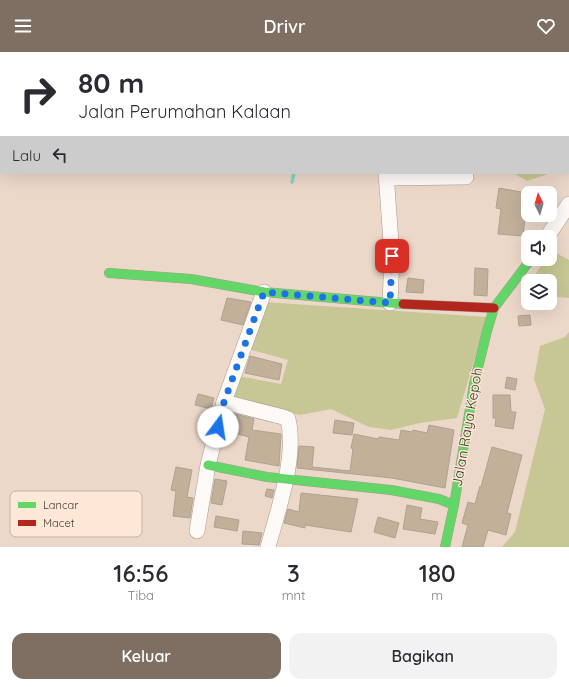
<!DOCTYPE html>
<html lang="id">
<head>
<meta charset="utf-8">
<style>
  body { margin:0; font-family:Quicksand,sans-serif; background:#f2f2f3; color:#2b2b33; height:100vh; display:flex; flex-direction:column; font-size:15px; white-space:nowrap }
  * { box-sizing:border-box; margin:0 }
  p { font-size:13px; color:#7c7c81 }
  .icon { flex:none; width:22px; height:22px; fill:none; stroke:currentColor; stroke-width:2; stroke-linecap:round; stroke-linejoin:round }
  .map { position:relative; height:495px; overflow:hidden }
  .sheet { display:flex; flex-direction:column; background:#fff; flex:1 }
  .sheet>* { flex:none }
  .guide { position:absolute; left:0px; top:0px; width:569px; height:122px; box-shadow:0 4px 16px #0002; background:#fff; color:#2b2b33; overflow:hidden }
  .needle { width:26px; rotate:355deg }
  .fabs { position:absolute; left:521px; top:134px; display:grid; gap:8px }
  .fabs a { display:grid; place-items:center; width:36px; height:36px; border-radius:8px; background:#fff; box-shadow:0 4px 16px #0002; font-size:20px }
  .pin { position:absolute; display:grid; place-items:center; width:34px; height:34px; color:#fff; margin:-17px; border-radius:8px; box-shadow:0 2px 6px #0006 }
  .me { position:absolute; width:44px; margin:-22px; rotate:14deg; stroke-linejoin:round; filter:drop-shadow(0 0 3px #0008) }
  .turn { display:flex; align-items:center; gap:14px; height:84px; padding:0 12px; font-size:18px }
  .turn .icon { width:52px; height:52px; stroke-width:2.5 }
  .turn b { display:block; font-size:28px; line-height:34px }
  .then { display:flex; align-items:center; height:38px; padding:0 12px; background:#0003; gap:8px; font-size:15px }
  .eta { display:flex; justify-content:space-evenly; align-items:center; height:68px; text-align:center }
  .eta b { font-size:24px; font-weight:600; line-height:28px }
  .cta { display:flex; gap:8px; margin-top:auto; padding:8px 12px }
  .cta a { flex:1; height:46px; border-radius:12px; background:#7f6f62; color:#fff; font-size:16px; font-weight:600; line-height:46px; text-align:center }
  .cta a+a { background:#f2f2f3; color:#2b2b33 }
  header { display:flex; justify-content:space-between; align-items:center; height:52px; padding:0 12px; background:#7f6f62; color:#fff; font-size:18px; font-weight:600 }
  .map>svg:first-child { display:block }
  .green { fill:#c7c795 }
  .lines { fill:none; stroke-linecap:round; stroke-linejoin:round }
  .stream { stroke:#84d4c0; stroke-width:3.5 }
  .building { fill:#c2b099; stroke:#aea093 }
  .street-casing { stroke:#a99a8e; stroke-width:16 }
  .fast-casing { stroke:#a99a8e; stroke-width:10 }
  .jam-casing { stroke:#a99a8e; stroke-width:10 }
  .street { stroke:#fcf9f7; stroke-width:15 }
  .fast { stroke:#63d668; stroke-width:9 }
  .jam { stroke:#b3261e; stroke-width:9 }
  .route { stroke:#1a73e8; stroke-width:7; stroke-dasharray:0 12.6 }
  .labels { text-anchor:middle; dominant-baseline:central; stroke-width:3; stroke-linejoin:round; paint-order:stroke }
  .street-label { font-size:14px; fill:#44362b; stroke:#fde7d6 }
  .key { fill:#fde7d6; stroke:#c6b2a3; stroke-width:1 }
  .key-label { font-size:11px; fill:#44362b }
</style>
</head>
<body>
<header><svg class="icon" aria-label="menu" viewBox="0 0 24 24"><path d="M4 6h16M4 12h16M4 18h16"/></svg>Drivr<svg class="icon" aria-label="heart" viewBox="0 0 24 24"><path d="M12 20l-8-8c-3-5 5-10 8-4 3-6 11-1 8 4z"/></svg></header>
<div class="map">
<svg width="569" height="495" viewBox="0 0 569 495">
  <rect width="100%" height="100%" fill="#ecd8c9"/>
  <g class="green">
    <polygon points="511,0 569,0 569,115 568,1"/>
    <polygon points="513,121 551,121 527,129"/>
    <polygon points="554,200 569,208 569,246 550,244 550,229 532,229 539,216 548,207 550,207 550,205"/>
    <polygon points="264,250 487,265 457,366 420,371 391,378 369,375 331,357 300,363 228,345 238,324 281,332 288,308 249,297"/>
    <polygon points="569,280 569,495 502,495 515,480 545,357 534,327 540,294 565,285"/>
  </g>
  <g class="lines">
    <g class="stream">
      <polyline points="318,1 318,0"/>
      <polyline points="292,130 294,121"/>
    </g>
  </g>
  <g class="building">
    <polygon points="499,136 527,141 523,166 525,166 523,184 498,182 501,157 496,156"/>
    <polygon points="475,216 488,217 487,244 474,243"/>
    <polygon points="408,226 424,228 423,241 406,240"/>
    <polygon points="227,246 251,250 243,273 221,268"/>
    <polygon points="530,263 531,273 519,274 518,264"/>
    <polygon points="250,304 282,312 279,328 245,321"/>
    <polygon points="507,325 517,327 515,338 505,336"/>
    <polygon points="198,342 214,346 211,357 195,353"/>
    <polygon points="493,343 510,343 511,360 516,360 513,377 495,374 496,366 493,366"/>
    <polygon points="231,361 254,367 252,378 281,382 279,414 245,408 249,385 226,379"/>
    <polygon points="335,368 354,371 352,383 333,381"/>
    <polygon points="429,373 454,378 445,436 392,426 297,416 299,394 314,395 312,415 350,419 353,397 351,396 354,382 378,387 379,385 399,388 401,378 412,380 413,378 427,381"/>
    <polygon points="492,395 522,403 507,461 511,462 506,483 488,478 483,495 462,495 468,473 462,471 468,450 475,452 480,434 481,435"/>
    <polygon points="176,415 192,418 187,445 193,446 190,466 173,464 176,439 171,438"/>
    <polygon points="215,427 227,429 222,453 211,451"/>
    <polygon points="267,437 274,438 272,446 265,444"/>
    <polygon points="301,441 358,447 351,480 305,473 305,476 284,471 288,457 299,460"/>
    <polygon points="407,453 422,456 420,467 438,470 435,482 403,477"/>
    <polygon points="216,464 239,468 237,479 214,475"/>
    <polygon points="378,465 399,471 395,486 374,480"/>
    <polygon points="243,479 262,481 259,493 242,492"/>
  </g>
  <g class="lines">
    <g class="street-casing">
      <g id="street">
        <polyline points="400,1 401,0"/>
        <polyline points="386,121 392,204 390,251"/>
        <polyline points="386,126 466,125"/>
        <polyline points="547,185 569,152"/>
        <path d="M224,350L283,365L288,367C297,405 278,458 268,495"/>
        <polyline points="197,479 208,413 224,350 264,240"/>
      </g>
    </g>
    <g class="fast-casing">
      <g id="fast">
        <polyline points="109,221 191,227 264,240 403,252"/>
        <polyline points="208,413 267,425 391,438 439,447 454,453"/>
        <polyline points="445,495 454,453 474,332 487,279 494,256 531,207"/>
      </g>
    </g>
    <g class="jam-casing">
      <polyline id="jam" points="403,252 494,256"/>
    </g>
    <use href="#street" class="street"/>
    <use href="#fast" class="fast"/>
    <use href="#jam" class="jam"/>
  </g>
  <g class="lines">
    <polyline class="route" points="218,375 224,350 264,240 390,251 392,204"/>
  </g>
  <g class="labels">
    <g class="street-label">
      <text transform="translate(467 375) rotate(-80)">Jalan Raya Kepoh</text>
    </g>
  </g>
  <rect x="10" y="439" width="132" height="46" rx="6" class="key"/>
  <rect x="18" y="450" width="18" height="6" fill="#63d668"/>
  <rect x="18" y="468" width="18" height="6" fill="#b3261e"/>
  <g class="key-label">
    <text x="43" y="457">Lancar</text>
    <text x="43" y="475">Macet</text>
  </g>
</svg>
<div class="fabs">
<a><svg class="needle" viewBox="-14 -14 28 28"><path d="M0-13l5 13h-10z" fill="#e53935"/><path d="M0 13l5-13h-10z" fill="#7c7c81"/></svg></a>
<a><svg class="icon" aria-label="sound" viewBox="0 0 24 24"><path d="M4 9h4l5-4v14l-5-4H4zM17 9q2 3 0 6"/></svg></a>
<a><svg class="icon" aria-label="layers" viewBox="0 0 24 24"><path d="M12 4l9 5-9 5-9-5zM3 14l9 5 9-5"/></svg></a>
</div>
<div class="pin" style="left:392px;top:204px;background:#d93025"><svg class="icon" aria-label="arrive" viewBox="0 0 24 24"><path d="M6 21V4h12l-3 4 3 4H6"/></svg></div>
<svg class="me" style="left:218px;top:375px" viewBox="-20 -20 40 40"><circle r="19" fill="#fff"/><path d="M0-13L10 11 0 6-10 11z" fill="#1a73e8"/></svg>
<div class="guide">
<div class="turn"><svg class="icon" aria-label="right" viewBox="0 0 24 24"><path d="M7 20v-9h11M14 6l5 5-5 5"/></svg><div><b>80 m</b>Jalan Perumahan Kalaan</div></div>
<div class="then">Lalu<svg class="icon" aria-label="left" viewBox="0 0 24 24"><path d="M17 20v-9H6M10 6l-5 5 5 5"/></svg></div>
</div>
</div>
<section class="sheet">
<div class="eta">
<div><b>16:56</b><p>Tiba</p></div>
<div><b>3</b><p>mnt</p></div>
<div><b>180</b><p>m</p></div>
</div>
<div class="cta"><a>Keluar</a><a>Bagikan</a></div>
</section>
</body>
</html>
